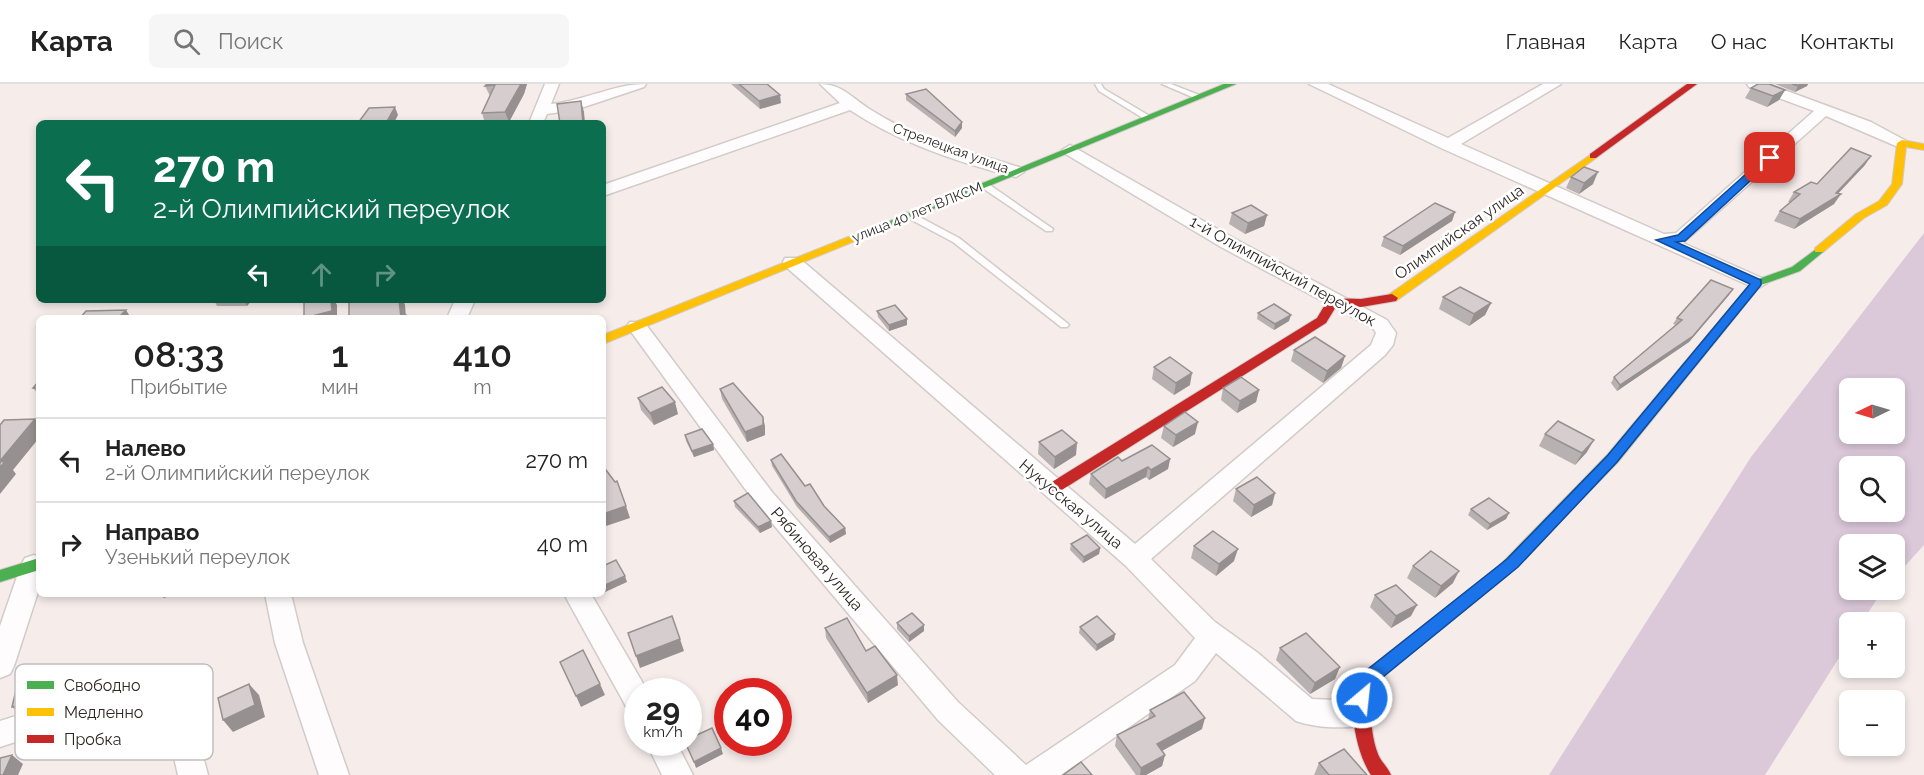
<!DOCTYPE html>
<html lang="ru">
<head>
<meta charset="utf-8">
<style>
  body { margin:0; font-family:Raleway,sans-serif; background:#f6f6f6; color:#222; height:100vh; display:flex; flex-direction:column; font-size:22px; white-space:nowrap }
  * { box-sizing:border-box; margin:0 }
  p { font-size:20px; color:#767676 }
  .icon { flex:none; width:33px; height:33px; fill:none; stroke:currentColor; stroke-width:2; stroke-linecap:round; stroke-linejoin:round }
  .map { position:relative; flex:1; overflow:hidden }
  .details { position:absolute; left:36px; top:231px; width:570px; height:282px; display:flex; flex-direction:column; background:#fff; border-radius:9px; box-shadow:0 3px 9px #0003 }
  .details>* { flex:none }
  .banner { position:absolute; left:36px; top:36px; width:570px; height:183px; border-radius:9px; box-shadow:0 3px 9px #0003; background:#0b6e4f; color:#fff; overflow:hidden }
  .needle { width:39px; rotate:265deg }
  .fabs { position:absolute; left:1839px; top:294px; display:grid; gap:12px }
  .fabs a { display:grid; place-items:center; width:66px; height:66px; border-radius:9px; background:#fff; box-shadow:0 3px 9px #0003; font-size:30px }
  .speed { position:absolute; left:624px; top:594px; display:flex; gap:12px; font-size:30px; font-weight:700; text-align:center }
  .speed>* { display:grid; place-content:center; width:78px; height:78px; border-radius:50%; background:#fff; box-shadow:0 3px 9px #0003; line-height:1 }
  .speed small { font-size:15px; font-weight:400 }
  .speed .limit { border:9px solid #d22; background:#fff; color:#111 }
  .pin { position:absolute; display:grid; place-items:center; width:51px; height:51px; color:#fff; margin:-26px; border-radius:12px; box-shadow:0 3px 9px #0006 }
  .me { position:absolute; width:66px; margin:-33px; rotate:28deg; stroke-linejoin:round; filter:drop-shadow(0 0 4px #0008) }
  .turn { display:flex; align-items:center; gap:21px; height:126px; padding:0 18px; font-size:27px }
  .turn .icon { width:78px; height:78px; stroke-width:2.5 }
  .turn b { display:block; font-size:42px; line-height:51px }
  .lanes { display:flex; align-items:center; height:57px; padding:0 18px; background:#0003; justify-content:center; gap:30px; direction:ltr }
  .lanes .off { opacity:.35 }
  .eta { display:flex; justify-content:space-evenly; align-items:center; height:102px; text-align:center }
  .eta b { font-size:36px; font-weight:600; line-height:42px }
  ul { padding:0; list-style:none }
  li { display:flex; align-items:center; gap:18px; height:84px; padding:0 18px; border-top:2px solid #e0e0e0 }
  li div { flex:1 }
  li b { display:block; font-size:22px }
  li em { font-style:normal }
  header { display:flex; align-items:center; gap:36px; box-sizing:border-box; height:84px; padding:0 30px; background:#fff; border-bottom:2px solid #e0e0e0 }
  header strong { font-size:28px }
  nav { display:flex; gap:33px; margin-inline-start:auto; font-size:21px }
  .search { width:420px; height:54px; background:#f6f6f6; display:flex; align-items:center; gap:15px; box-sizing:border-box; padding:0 21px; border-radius:9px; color:#767676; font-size:22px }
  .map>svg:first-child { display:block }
  .water { fill:#dbc8d9; fill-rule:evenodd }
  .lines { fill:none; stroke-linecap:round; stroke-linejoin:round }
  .lane-casing { stroke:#d2cbca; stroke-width:3 }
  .street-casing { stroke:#d2cbca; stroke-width:3 }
  .fast-casing { stroke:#d2cbca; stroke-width:2 }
  .slow-casing { stroke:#d2cbca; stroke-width:2 }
  .jam-casing { stroke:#d2cbca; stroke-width:2 }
  .lane { fill:#fefcfc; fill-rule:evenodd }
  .street { fill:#fefcfc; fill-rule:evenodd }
  .fast { fill:#4caf50; fill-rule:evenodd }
  .slow { fill:#ffc107; fill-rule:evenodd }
  .jam { fill:#c62828; fill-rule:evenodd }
  .wall { fill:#b8b1b1 }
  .shaded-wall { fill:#969090 }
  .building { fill:#d6cece; stroke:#969090; stroke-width:1.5 }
  .route { fill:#1a73e8; stroke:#114b97; stroke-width:1.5 }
  .labels { text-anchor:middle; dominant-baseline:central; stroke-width:5; stroke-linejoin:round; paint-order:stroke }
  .far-street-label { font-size:14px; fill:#2d2625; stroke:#fff }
  .street-label { font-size:16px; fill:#2d2625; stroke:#fff }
  .key { fill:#fff; stroke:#c0bebe; stroke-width:1.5 }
  .key-label { font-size:16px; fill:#2d2625 }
</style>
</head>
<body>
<header>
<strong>Карта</strong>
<div class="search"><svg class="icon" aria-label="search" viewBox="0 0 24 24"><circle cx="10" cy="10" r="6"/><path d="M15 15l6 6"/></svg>Поиск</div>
<nav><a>Главная</a><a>Карта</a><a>О нас</a><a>Контакты</a></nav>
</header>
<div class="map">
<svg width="1924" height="691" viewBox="0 0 1924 691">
  <rect width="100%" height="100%" fill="#f6edeb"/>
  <path class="water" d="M1924,149V461L1895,493L1894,460H1850V506H1883L1862,538H1850L1849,558L1765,691H1549L1751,373ZM1850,304H1894V350H1850ZM1894,382V428H1850V382Z"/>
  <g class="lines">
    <g class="lane-casing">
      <g id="lane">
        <polygon points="1095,0 1101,0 1104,5 1153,34 1146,36 1099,7"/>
        <polygon points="1162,0 1171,0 1204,13 1197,15"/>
        <polygon points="981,99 987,99 1053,145 1052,147 1046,147 981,103"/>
        <polygon points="906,129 912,129 959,154 1067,239 1069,241 1067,243 1061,243 953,158 906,133"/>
      </g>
    </g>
    <g class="street-casing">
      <g id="street">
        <path d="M545,0H559L551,20C584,17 613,0 646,0L644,3L575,26L547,30L543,39H529Z"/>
        <path d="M820,0C842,0 852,14 871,26C916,55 971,68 1022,84L1024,88L1016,93C959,79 898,58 850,26L603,112V101L840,19Z"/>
        <polygon points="1309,0 1328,0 1448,54 1543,0 1561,0 1461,60 1664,150 1676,149 1814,27 1749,3 1747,0 1768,0 1871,38 1910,59 1908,62 1896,62 1826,32 1683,159 1764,195 1767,199 1757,205 1441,64"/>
        <path d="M1070,61L1235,155L1387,236L1396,249L1393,261L1385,271L1151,475L1215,538L1258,569L1312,615L1360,617L1370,621L1374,630L1370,639C1350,646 1316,644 1296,637L1216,569L1195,597L1061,691H995L938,636L756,420L627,242L630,238H644L772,408L958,618L1026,681L1175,581L1195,554L1126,482L785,182L783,178L785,174H799L1135,460L1371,261L1376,249L1373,244L1221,163L1064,69L1062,66Z"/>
        <polygon points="455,216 475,216 467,234 447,234"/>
        <polygon points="34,471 39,473 39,505 14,582 10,590 0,594 0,542 21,481 25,474"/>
        <polygon points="265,510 291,510 303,559 349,691 319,691 275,559"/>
        <polygon points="564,510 591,510 648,608 638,608 638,629 628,626"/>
        <polygon points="151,589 185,604 208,691 178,691 162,621 149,614 0,663 0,637"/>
        <polygon points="646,658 676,658 693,691 662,691"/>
      </g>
    </g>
    <g class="fast-casing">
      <g id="fast">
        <polygon points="1224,0 1236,0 882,146 878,147 873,144"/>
        <polygon points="1819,163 1825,166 1823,168 1800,187 1761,201 1618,378 1508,491 1503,493 1498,491 1495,487 1498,483 1608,370 1753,197 1792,183"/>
        <polygon points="39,474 39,486 0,498 0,486"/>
      </g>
    </g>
    <g class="slow-casing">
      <g id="slow">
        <polygon points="1902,56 1924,60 1924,66 1906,63 1902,100 1887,121 1864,134 1823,168 1815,168 1815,164 1856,130 1879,117 1892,100 1897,59"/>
        <polygon points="1593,69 1596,70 1596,74 1396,217 1388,217 1386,214 1388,211"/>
        <polygon points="878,141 882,142 882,146 603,260 603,251"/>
      </g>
    </g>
    <g class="jam-casing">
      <g id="jam">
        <polygon points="1687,0 1697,0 1596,74 1590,74 1590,70"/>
        <polygon points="1392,210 1398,214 1396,217 1361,223 1337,221 1326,239 1057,409 1047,409 1045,405 1047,401 1317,234 1329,214 1361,215"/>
        <path d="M1503,481L1508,483L1511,487L1508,491L1372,601C1370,624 1370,649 1378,670C1381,678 1388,683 1391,691H1371C1356,669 1346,617 1358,593L1498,483Z"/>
      </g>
    </g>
    <use href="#lane" class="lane"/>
    <use href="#street" class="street"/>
    <use href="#fast" class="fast"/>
    <use href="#slow" class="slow"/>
    <use href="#jam" class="jam"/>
  </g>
  <g class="wall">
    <polygon points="487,0 527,0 524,10 509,38 485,39 482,29 490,12 485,2"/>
    <polygon points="731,0 767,0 781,19 760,25"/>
    <polygon points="1775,0 1808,0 1807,2 1795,8"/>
    <polygon points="1751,4 1785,6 1779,16 1767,23 1745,14"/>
    <polygon points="906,10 962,44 955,53 906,16"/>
    <polygon points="1865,81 1838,109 1834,120 1794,145 1774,137 1780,127 1790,118 1788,118 1794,108 1817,100"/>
    <polygon points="1571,93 1593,100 1579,110 1566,104"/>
    <polygon points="1455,128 1452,137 1400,171 1381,162 1384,153"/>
    <polygon points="1232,129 1267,131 1264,142 1245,150 1229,140"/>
    <polygon points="1729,211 1689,258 1617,307 1611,299 1614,293 1676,241 1673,240 1677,234"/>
    <polygon points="1443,213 1491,219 1485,231 1469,242 1439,225"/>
    <polygon points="214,216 252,216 247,222 217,222"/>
    <polygon points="877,227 907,235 907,241 889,247 878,233"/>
    <polygon points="1258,229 1289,237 1274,246 1257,235"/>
    <polygon points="1294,266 1345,272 1341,284 1323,299 1291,277"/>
    <polygon points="1154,283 1190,301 1174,311 1152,295"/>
    <polygon points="39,297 39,311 33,304"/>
    <polygon points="1223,304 1259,306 1256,318 1237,329 1221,316"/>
    <polygon points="720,305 763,333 765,343 765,351 747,358 722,315"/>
    <polygon points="638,314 678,330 654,341 641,326"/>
    <polygon points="1164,342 1195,350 1173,363 1161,354"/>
    <polygon points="1545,350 1587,368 1575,381 1539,362"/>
    <polygon points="685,351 713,360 714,366 694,373 686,357"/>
    <polygon points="1039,358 1076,371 1054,385 1038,370"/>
    <polygon points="1170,375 1168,385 1149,396 1146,393 1105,415 1089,400 1091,390 1122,377"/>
    <polygon points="771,376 805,402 845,444 846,450 830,459 797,423 772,382"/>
    <polygon points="1236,405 1275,409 1272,421 1251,433 1233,417"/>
    <polygon points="734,417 772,443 760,449 735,423"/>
    <polygon points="1471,425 1509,429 1506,435 1487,446 1468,431"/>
    <polygon points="1071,460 1100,464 1099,470 1083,479 1070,466"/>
    <polygon points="1194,462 1234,477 1216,492 1191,474"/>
    <polygon points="1413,482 1453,499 1435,514 1407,494"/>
    <polygon points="1375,511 1411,532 1391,544 1370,523"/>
    <polygon points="897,539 924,541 924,547 909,558 897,545"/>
    <polygon points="1080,543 1115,550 1114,556 1096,567 1079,549"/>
    <polygon points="825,544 866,567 898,601 868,619 826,554"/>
    <polygon points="1280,564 1335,595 1310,610 1276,576"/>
    <polygon points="1150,626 1202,645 1162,667 1165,671 1162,682 1146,691 1136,691 1115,662 1117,651 1148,636"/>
    <polygon points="1319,679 1367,691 1314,691"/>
  </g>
  <g class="shaded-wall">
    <polygon points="521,0 527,0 524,10 509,38 505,28"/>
    <polygon points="1803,0 1808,0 1807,2 1795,8 1798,2"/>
    <polygon points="1785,6 1779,16 1767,23 1773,12"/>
    <polygon points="780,11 781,19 760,25 759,17"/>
    <polygon points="581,17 584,28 585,39 583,39"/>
    <polygon points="395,23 398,31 394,39 386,39"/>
    <polygon points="962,38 962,44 955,53 955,47"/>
    <polygon points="1871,72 1865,81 1833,115 1841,110 1834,120 1794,145 1800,135 1836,109"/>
    <polygon points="1598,88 1593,100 1579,110 1584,99"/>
    <polygon points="1455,128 1452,137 1400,171 1403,162"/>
    <polygon points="1267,131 1264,142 1245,150 1248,139"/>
    <polygon points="1733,205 1729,211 1689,258 1617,307 1620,301"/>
    <polygon points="244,216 252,216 247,222"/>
    <polygon points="331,216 334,216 337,221 337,234 304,234"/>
    <polygon points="399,216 403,216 405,221 406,233 401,234"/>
    <polygon points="1491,219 1485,231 1469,242 1474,230"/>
    <polygon points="126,226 131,234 118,234"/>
    <polygon points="1291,231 1289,237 1274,246 1275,240"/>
    <polygon points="907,235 907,241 889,247 889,241"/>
    <polygon points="1345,272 1341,284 1323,299 1327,287"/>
    <polygon points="1192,289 1190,301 1174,311 1176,299"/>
    <polygon points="1259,306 1256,318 1237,329 1240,317"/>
    <polygon points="675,318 678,330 654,341 650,329"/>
    <polygon points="763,333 765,343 765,351 747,358 745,348"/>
    <polygon points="35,335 39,340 39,354 13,386 16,390 0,410 0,377"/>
    <polygon points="1198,338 1195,350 1173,363 1176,351"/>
    <polygon points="1594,356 1587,368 1575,381 1582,369"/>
    <polygon points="1077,359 1076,371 1054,385 1055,373"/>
    <polygon points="713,360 714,366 694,373 692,367"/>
    <polygon points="1170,375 1168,385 1149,396 1151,386"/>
    <polygon points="1148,383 1146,393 1105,415 1106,405"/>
    <polygon points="1275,409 1272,421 1251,433 1254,421"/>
    <polygon points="626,422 630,434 603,443 603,430"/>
    <polygon points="1509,429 1506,435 1487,446 1490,440"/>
    <polygon points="771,437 772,443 760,449 758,443"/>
    <polygon points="845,444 846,450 830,459 829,453"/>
    <polygon points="1100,464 1099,470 1083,479 1084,473"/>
    <polygon points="1238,465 1234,477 1216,492 1219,480"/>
    <polygon points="1459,487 1453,499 1435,514 1441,502"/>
    <polygon points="625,492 627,498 603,509 603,502"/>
    <polygon points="160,510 174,510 164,514"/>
    <polygon points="1417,521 1411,532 1391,544 1396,532"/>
    <polygon points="924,541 924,547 909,558 909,552"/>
    <polygon points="1115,550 1114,556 1096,567 1097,561"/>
    <polygon points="680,555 684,567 640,584 636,572"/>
    <polygon points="1340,583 1335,595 1310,610 1315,599"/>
    <polygon points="897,591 898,601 868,619 867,609"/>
    <polygon points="52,595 58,601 55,617 19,629 12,623"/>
    <polygon points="249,600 259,611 265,633 233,648 223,636"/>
    <polygon points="600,600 605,611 581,623 576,612"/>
    <polygon points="1205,634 1202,645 1154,671 1157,660"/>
    <polygon points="721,664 723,670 696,684 694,678"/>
    <polygon points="12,671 23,680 18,691 3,691"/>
    <polygon points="1165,671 1162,682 1146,691 1140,691 1141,684"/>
  </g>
  <g class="building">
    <polygon points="487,0 521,0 505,28 482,29 495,1 485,2"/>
    <polygon points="739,0 767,0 780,11 759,17"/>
    <polygon points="1758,0 1769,0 1785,6 1773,12 1751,4"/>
    <polygon points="1792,0 1803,0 1798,2"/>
    <polygon points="926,5 962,38 955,47 906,10"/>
    <polygon points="581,17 583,39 560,39 557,20"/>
    <polygon points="395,23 386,39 358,39 369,24"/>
    <polygon points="1851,64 1871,72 1836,109 1841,110 1800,135 1780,127 1800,110 1794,108 1811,98 1817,100"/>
    <polygon points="1584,83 1598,88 1584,99 1571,93"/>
    <polygon points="1435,119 1455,128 1403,162 1384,153"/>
    <polygon points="1251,121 1267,131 1248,139 1232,129"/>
    <polygon points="1711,196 1733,205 1693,252 1620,301 1614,293 1682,236 1677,234"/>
    <polygon points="1460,203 1491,219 1474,230 1443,213"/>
    <polygon points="304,216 331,216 332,227 304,234"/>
    <polygon points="360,216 399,216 401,233 406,231 407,234 365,234 365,232 357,234 349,234 349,218"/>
    <polygon points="1274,220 1291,231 1275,240 1258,229"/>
    <polygon points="895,221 907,235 889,241 877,227"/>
    <polygon points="126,226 118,234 80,234 86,227"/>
    <polygon points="1315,253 1345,272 1327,287 1294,266"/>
    <polygon points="1170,273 1192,289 1176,299 1154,283"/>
    <polygon points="1241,293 1259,306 1240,317 1223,304"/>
    <polygon points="39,297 39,304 33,304"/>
    <polygon points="733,299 763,333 763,341 745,348 720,305"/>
    <polygon points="662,303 675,318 650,329 638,314"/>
    <polygon points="1185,328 1198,338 1176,351 1164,342"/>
    <polygon points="35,335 0,377 0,341 4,336"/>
    <polygon points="1558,337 1594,356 1582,369 1545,350"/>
    <polygon points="702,345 713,360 692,367 685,351"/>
    <polygon points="1062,346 1077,359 1055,373 1039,358"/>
    <polygon points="1152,361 1170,375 1151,386 1148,383 1106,405 1091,390 1118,373 1122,377"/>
    <polygon points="781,370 805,402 810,400 824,422 845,444 829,453 796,417 771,376"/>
    <polygon points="5,377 0,384 0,378"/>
    <polygon points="603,382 615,398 617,397 626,422 603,430"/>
    <polygon points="1257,393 1275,409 1254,421 1236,405"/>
    <polygon points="748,409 771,437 758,443 734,417"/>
    <polygon points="1489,414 1509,429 1490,440 1471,425"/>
    <polygon points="1213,447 1238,465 1219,480 1194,462"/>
    <polygon points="1087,451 1100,464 1084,473 1071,460"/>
    <polygon points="1431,467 1459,487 1441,502 1413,482"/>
    <polygon points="616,476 625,492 603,502 603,482"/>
    <polygon points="1396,501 1417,521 1396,532 1375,511"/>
    <polygon points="912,529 924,541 909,552 897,539"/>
    <polygon points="672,532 680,555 636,572 628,549"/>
    <polygon points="1097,532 1115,550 1097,561 1080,543"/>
    <polygon points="847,534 866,567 875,562 897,591 867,609 825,544"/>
    <polygon points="1306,549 1340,583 1315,599 1280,564"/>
    <polygon points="583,566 600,600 576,612 560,578"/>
    <polygon points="52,595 49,611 12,623 16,606"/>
    <polygon points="249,600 255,621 223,636 218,614"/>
    <polygon points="1184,608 1205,634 1157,660 1165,671 1141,684 1117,651 1155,632 1150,626"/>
    <polygon points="712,644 721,664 694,678 685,658 688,658 688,655"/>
    <polygon points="1344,665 1367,691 1329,691 1319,679"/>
    <polygon points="12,671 3,691 0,691 0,674"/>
    <polygon points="1081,678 1092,691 1063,691"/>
  </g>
  <polygon class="route" points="1766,72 1775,74 1685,157 1676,158 1761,196 1761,201 1617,378 1518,483 1372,602 1368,619 1362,622 1356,619 1354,614 1358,593 1507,475 1608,371 1750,200 1656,156 1678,151"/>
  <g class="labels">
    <g class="far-street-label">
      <text transform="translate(951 64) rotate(20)">Стрелецкая улица</text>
      <text transform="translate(917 128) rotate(-22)">улица 40 лет ВЛКСМ</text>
    </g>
    <g class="street-label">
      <text transform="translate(1459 148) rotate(-35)">Олимпийская улица</text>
      <text transform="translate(1283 187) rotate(29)">1-й Олимпийский переулок</text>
      <text transform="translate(1071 420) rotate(40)">Нукусская улица</text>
      <text transform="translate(817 475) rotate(49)">Рябиновая улица</text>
    </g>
  </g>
  <rect x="15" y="580" width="198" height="96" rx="9" class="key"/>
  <rect x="27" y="597" width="27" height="8" fill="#4caf50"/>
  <rect x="27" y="624" width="27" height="8" fill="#ffc107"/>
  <rect x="27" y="651" width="27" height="8" fill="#c62828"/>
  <g class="key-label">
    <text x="64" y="607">Свободно</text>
    <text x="64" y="634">Медленно</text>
    <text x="64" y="661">Пробка</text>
  </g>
</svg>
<div class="fabs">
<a><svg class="needle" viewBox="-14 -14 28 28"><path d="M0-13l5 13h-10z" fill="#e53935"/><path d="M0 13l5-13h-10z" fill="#767676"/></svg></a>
<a><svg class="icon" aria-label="search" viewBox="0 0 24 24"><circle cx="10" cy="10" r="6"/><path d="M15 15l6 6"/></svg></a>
<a><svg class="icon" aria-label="layers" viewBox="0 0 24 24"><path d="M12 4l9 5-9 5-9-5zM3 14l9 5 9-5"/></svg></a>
<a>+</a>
<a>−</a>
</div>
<div class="speed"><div>29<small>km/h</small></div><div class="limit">40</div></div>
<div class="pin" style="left:1770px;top:74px;background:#d93025"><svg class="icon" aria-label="arrive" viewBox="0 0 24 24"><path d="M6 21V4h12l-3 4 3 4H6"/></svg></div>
<svg class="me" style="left:1362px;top:614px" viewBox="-20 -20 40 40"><circle r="17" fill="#1a73e8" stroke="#fff" stroke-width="3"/><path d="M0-11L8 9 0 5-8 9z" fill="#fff"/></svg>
<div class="banner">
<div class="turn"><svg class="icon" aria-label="left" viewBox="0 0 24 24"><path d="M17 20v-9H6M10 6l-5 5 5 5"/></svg><div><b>270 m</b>2-й Олимпийский переулок</div></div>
<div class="lanes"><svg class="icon" aria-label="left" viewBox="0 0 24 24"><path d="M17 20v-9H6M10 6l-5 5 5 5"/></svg><svg class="icon off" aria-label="ahead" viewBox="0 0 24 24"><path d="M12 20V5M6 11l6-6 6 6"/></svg><svg class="icon off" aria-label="right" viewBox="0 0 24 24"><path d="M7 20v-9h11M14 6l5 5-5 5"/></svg></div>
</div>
<section class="details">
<div class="eta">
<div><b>08:33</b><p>Прибытие</p></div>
<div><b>1</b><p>мин</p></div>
<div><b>410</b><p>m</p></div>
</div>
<ul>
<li><svg class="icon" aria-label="left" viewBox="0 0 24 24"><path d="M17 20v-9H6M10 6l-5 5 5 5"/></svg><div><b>Налево</b><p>2-й Олимпийский переулок</p></div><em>270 m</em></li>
<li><svg class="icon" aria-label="right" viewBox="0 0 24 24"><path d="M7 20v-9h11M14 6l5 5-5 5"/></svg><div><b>Направо</b><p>Узенький переулок</p></div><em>40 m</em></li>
</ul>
</section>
</div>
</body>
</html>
